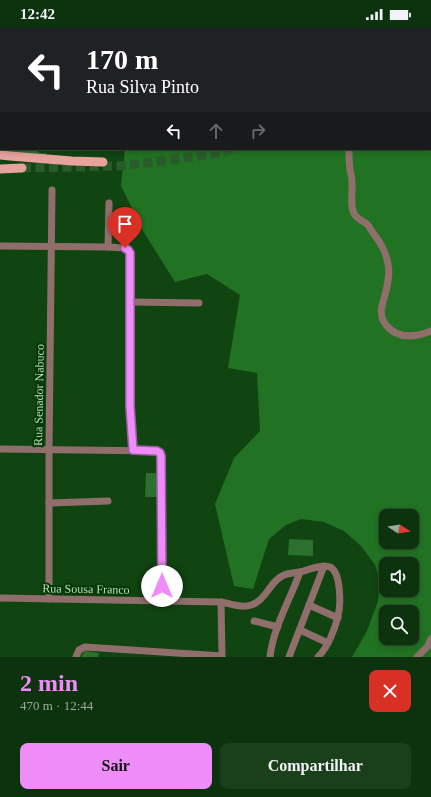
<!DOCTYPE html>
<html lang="pt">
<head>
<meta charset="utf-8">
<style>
  body { margin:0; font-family:"Times New Roman",serif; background:#1a3f1b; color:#f1f3f6; height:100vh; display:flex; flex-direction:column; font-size:15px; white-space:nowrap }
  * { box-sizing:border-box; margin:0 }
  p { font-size:13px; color:#9aaa9d }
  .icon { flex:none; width:22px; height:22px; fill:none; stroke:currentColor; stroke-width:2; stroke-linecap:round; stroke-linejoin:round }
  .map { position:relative; height:629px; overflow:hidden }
  .drawer { display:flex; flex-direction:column; background:#0c330d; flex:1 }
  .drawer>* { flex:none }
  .banner { position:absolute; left:0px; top:0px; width:431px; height:122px; box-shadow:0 2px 6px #0003,0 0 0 1px #2c4e2e; background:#202124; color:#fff; overflow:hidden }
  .needle { width:26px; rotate:102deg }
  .fabs { position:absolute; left:379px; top:481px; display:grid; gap:8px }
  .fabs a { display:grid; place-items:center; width:40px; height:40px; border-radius:8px; background:#0c330d; box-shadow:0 2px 6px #0003,0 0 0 1px #2c4e2e; font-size:20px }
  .pin { position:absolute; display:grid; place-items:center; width:34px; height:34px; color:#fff; margin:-41px -17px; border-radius:50% 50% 50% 0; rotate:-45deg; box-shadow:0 0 4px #0007 }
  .pin .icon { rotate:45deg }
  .me { position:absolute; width:44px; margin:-22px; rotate:0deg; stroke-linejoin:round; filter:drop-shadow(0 0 3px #0008) }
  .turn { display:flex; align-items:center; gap:14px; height:84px; padding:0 20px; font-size:18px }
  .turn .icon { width:52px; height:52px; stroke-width:2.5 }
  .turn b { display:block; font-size:28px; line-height:34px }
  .lanes { display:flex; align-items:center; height:38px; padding:0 20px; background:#0003; justify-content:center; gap:20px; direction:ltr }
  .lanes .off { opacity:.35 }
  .round { display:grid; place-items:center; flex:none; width:42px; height:42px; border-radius:8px; background:#1a3f1b }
  .overview { display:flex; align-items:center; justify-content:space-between; height:68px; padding:0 20px }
  h1 { font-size:24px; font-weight:700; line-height:30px; color:#ee8cf8 }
  .cta { display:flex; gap:8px; margin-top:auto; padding:8px 20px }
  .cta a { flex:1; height:46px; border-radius:8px; background:#ee8cf8; color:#111; font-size:16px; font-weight:700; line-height:46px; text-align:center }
  .cta a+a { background:#1a3f1b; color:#f1f3f6 }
  .status { display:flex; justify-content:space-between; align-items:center; height:28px; padding:0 20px; background:#0c330d; direction:ltr }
  .status svg { height:11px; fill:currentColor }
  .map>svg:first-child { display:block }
  .green { fill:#2b702c }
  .forest { fill:#217223; fill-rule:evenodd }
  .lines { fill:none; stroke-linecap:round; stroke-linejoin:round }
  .major-tunnel { stroke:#2b5b2b; stroke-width:9; stroke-dasharray:9 4.5; stroke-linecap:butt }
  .minor { stroke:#906e6b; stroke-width:7 }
  .major { stroke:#e6a29d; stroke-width:9 }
  .route-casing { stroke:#9b5ba1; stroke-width:10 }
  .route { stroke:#ee8cf8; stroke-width:7 }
  .labels { text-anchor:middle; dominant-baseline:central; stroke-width:4; stroke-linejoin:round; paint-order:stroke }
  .street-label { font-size:12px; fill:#c2ddc1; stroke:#023905 }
</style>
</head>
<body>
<div class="status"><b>12:42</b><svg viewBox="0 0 49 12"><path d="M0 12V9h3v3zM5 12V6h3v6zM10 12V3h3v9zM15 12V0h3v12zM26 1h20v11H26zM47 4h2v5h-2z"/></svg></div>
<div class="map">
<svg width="431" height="629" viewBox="0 0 431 629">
  <rect width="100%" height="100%" fill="#104411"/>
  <g class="green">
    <polygon points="0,121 34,121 40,125 46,125 46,128 0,124"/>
    <polygon points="146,445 159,445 158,469 145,469"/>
    <polygon points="289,511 313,512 313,528 288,527"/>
    <polygon points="86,623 99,625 98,629 81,629 83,625"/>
  </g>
  <path class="forest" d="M175,0H431V629H352L367,603L378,573L380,552L375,537L361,518L344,503L324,494L301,491L286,497L269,511L253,561L234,558L215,476L234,430L260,403L257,345L228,340L240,267L207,246L175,254L143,203L121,158L125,121H430V1H175ZM386,488H412V514H386ZM386,536H412V562H386ZM386,584H412V610H386Z"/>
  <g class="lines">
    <g class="major-tunnel">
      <polyline points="429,1 430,0"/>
      <polyline points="22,140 118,138 155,134 214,126 233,121"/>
    </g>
    <g class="minor">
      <polyline points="21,1 21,0"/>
      <polyline points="68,1 68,0"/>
      <polyline points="343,1 343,0"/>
      <polyline points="0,29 1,29"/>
      <polyline points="0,118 1,118"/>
      <path d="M349,121C349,128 349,135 350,142C351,146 352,150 352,154C353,164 349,178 355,187C358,191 363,193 367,196C370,199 371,203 374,206C381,216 386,224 388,236C390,245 388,254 386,263C383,276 377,285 386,297C398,312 416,309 431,303"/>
      <polyline points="0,218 108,219 125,220 128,222 130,225 130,378 133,422"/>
      <polyline points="108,219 109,175"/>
      <polyline points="130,274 199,275"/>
      <polyline points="0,421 157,423 160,425 161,428 162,573"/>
      <polyline points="49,475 108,473"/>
      <path d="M0,570L221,574C232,576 243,581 254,576C267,570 271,552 284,547C289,545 295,545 300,544C308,542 322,536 330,539C341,544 341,577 338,588C335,601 328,619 318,629"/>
      <polyline points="49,571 49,422 52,162"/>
      <polyline points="309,577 338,590"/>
      <polyline points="254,593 278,599"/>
      <polyline points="300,602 328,615"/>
      <polyline points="76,629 79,622 85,619 222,628 221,574"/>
      <path d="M270,629C273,600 290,572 300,544"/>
      <polyline points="289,629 324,538"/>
      <polyline points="417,629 428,618 431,611"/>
    </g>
    <g class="major">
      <polyline points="0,127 10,128 72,133 103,134"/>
      <polyline points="0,141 22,140"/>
    </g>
  </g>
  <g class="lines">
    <g class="route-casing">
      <polyline id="route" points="125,220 128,222 130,225 130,378 133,422 157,423 160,425 161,428 162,558"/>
    </g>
    <use href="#route" class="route"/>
  </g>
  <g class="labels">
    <g class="street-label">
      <text transform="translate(39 367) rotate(-89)">Rua Senador Nabuco</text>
      <text transform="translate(86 561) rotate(1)">Rua Sousa Franco</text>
    </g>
  </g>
</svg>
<div class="fabs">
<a><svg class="needle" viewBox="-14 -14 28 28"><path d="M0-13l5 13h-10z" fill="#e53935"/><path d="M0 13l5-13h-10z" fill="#9aaa9d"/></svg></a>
<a><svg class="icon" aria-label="sound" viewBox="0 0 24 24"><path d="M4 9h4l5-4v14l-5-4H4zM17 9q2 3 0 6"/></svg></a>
<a><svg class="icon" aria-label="search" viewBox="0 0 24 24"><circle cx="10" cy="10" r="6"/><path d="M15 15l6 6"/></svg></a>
</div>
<div class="pin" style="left:125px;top:220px;background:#d93025"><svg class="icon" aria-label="arrive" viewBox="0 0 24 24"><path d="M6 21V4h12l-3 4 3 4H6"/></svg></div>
<svg class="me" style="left:162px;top:558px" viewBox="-20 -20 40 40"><circle r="19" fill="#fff"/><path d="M0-13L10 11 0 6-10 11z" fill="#ee8cf8"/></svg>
<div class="banner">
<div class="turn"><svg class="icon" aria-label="left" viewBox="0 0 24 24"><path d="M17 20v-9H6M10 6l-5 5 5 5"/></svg><div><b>170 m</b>Rua Silva Pinto</div></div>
<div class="lanes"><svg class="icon" aria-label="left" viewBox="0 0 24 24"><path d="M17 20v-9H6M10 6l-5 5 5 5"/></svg><svg class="icon off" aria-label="ahead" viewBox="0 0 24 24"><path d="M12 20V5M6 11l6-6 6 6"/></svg><svg class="icon off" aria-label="right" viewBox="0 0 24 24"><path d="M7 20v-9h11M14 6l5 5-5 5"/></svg></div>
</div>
</div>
<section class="drawer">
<div class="overview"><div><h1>2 min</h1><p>470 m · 12:44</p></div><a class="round" style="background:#d93025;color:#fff"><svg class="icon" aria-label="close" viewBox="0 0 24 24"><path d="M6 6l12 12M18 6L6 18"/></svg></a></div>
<div class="cta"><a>Sair</a><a>Compartilhar</a></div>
</section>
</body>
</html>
